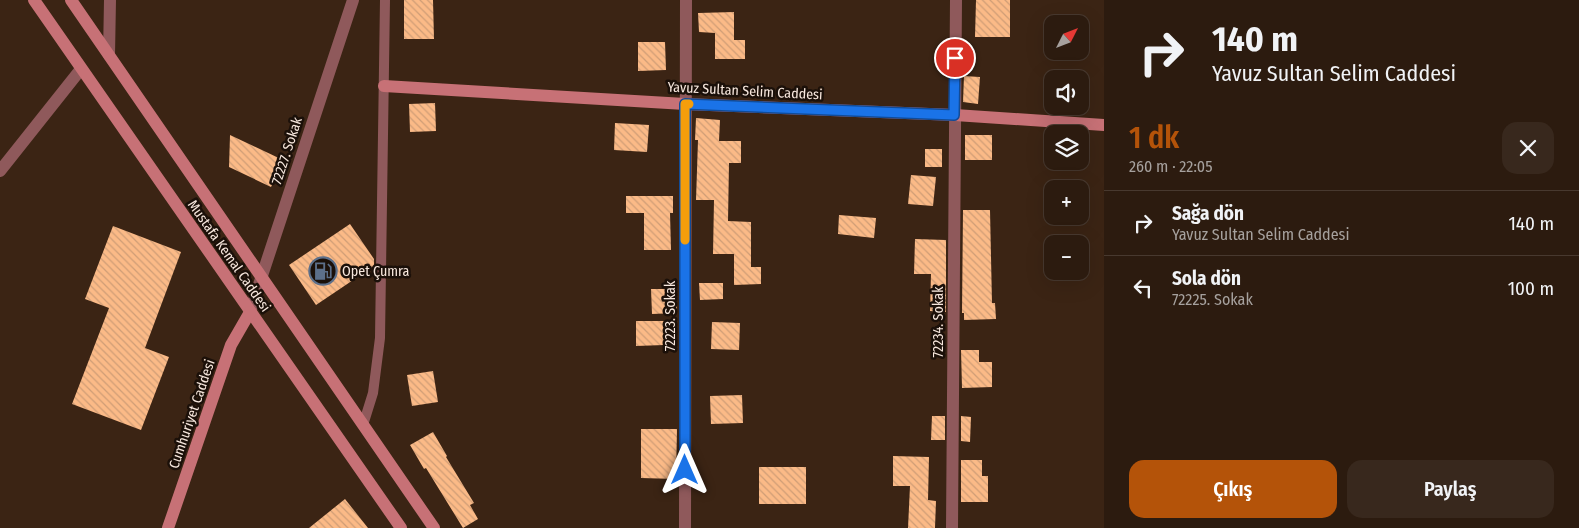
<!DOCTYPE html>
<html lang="tr">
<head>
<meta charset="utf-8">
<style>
  body { margin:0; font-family:"Fira Sans Condensed",sans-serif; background:#38281d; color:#f1f3f6; height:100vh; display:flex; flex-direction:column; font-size:19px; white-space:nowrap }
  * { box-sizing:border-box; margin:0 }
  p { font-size:16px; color:#a6a19e }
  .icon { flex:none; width:28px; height:28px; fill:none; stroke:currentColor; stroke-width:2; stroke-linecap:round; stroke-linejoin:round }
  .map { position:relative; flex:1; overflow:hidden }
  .panel { display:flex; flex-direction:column; background:#2c1b0f; width:475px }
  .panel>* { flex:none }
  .top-card { background:#2c1b0f; color:#f1f3f6; overflow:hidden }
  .needle { width:32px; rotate:48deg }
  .fabs { position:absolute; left:1044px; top:15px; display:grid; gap:10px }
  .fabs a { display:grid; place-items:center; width:45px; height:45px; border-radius:10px; background:#2c1b0f; box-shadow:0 5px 20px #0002,0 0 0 1px #48392f; font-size:25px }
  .pin { position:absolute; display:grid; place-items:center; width:42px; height:42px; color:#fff; margin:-21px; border:2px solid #fff; border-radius:50%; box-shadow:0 1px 5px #0007 }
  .me { position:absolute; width:55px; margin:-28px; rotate:0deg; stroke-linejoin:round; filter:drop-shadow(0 0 4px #0008) }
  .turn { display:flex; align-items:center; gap:18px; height:105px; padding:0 25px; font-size:22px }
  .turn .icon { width:65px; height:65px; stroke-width:2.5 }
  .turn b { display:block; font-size:35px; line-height:42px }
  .round { display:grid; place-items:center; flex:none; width:52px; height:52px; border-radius:15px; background:#38281d }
  .head { display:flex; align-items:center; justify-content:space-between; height:85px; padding:0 25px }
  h1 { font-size:30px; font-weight:600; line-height:38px; color:#b45309 }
  .cta { display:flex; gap:10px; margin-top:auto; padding:10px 25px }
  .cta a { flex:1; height:58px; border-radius:15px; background:#b45309; color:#fff; font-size:20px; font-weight:600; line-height:58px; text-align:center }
  .cta a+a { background:#38281d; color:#f1f3f6 }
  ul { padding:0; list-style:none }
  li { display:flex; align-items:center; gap:15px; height:65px; padding:0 25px; border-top:1px solid #48392f }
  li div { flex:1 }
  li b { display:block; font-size:19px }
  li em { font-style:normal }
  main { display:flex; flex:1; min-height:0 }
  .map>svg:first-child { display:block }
  .building { fill:url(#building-back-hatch) }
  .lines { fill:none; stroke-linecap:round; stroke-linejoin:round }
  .lane { stroke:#8f595b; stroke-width:10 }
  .street { stroke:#8f595b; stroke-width:12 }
  .secondary { stroke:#c77176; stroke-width:12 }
  .route-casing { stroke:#114b97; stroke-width:12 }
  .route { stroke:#1a73e8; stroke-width:9 }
  .slow { stroke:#f59e0b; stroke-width:9 }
  .labels { text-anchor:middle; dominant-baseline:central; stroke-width:5; stroke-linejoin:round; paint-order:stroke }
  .street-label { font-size:14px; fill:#f8e8de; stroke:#1b1009 }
  .poi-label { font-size:14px; fill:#f8e8de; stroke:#1b1009; text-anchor:start }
</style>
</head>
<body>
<main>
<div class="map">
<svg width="1104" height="528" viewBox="0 0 1104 528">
  <defs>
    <pattern id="building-back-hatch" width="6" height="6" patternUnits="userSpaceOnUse" patternTransform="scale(1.25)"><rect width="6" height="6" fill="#fbba87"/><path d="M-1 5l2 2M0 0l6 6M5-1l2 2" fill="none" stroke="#cf9d76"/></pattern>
  </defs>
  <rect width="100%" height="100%" fill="#3b2414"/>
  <g class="building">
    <polygon points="404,0 433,0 434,39 404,39"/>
    <polygon points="976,0 1010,0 1010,37 975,37"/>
    <polygon points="734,12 734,40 745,40 745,59 715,59 715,33 699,32 698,13"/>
    <polygon points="638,42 665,42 666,70 638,71"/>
    <polygon points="964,76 980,77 978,104 963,102"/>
    <polygon points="435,103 436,131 410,132 409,104"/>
    <polygon points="696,118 720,120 719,141 741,141 741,163 729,163 728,221 751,222 751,267 761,267 761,284 734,285 734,254 713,254 714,200 696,200 698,140 695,140"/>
    <polygon points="615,123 649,125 647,152 614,150"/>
    <polygon points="230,135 283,160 271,187 229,167"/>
    <rect x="965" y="135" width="27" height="25"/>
    <rect x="925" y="149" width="17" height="18"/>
    <polygon points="911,175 936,177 933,206 908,204"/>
    <polygon points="626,196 673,196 673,213 670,213 671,250 644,250 644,213 626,213"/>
    <polygon points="963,210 990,210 992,303 995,303 996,319 964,320 964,313 962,313"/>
    <polygon points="839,215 876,218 874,238 838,234"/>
    <polygon points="350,224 374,259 374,266 316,305 289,265"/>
    <polygon points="113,226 181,252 145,348 169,357 141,430 72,404 109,308 85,299"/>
    <polygon points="915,239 946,240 946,312 930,311 931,274 914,274"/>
    <polygon points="699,283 723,283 723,299 700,300"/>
    <polygon points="651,289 676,289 677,313 652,314"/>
    <polygon points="636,321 664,321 664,345 636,346"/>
    <polygon points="712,322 740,323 739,350 711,349"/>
    <polygon points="961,350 979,350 979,362 992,362 992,387 962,388"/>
    <polygon points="433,371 438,402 412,406 407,375"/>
    <polygon points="742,395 743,423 711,424 710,396"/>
    <polygon points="932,416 945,416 945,440 931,440"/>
    <polygon points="961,416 971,417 970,442 961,441"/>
    <polygon points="641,429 677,429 676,479 641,478"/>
    <polygon points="433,432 447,456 446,457 474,503 470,505 478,519 463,528 426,468 424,469 410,445"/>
    <polygon points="893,456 929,457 928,500 936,501 935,528 908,528 910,486 893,486"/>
    <polygon points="961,460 982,460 982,476 988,476 988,502 961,502"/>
    <rect x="759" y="467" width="47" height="37"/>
    <polygon points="345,499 368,528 309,528"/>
  </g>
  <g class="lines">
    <polyline class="lane" points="363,425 373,393 380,338 385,0"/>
    <g class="street">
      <polyline points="109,55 110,0"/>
      <polyline points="0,171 81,69"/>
      <polyline points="250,312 353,0"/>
      <polyline points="685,528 686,0"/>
      <polyline points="952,528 956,0"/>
    </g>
    <g class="secondary">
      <polyline points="34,0 401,528"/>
      <polyline points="71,0 434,528"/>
      <polyline points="384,86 685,104 955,115 1104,125"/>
      <polyline points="168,528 231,345 250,312"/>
    </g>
  </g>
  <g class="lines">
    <g class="route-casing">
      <polyline id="route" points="685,470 685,104 954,115 955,58"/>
    </g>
    <use href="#route" class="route"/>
    <polyline class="slow" points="685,240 685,104 689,104"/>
  </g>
  <defs>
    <g id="fuel-ring" transform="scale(1.4375)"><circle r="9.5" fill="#1b1009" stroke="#5c6f8a" stroke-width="1.5"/><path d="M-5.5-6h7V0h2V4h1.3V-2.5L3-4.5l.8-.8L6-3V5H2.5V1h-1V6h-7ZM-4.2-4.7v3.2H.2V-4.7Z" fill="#5c6f8a"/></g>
  </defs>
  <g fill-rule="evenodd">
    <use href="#fuel-ring" x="323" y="271"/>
  </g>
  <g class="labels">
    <g class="street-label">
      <text transform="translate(745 91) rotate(3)">Yavuz Sultan Selim Caddesi</text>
      <text transform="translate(287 151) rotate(-72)">72227. Sokak</text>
      <text transform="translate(229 256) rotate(55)">Mustafa Kemal Caddesi</text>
      <text transform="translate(670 316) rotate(-90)">72223. Sokak</text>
      <text transform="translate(938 322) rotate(-90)">72234. Sokak</text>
      <text transform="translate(192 414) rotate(-71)">Cumhuriyet Caddesi</text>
    </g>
    <g class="poi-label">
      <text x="342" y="271">Opet Çumra</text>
    </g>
  </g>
</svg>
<div class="fabs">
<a><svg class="needle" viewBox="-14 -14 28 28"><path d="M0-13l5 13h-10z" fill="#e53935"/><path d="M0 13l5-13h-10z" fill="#a6a19e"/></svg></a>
<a><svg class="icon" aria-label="sound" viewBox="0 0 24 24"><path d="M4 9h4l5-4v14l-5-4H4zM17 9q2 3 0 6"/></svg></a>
<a><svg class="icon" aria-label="layers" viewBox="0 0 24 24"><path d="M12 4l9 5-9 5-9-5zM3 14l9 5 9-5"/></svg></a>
<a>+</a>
<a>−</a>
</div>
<div class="pin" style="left:955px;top:58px;background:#d93025"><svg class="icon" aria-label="arrive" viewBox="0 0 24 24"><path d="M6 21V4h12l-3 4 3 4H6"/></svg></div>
<svg class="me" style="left:685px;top:470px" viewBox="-20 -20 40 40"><path d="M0-17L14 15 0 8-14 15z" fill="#1a73e8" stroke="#fff" stroke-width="4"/></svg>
</div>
<section class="panel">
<div class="top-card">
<div class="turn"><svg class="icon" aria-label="right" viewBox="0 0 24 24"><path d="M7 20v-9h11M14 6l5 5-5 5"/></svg><div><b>140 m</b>Yavuz Sultan Selim Caddesi</div></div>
</div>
<div class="head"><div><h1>1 dk</h1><p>260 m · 22:05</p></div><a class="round"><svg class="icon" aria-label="close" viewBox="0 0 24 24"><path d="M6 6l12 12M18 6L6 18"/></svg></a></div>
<ul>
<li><svg class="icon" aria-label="right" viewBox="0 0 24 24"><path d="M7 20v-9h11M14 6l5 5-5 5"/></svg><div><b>Sağa dön</b><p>Yavuz Sultan Selim Caddesi</p></div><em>140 m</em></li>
<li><svg class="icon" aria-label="left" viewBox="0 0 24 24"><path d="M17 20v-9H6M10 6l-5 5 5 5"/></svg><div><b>Sola dön</b><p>72225. Sokak</p></div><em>100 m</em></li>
</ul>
<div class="cta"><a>Çıkış</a><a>Paylaş</a></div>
</section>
</main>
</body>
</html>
